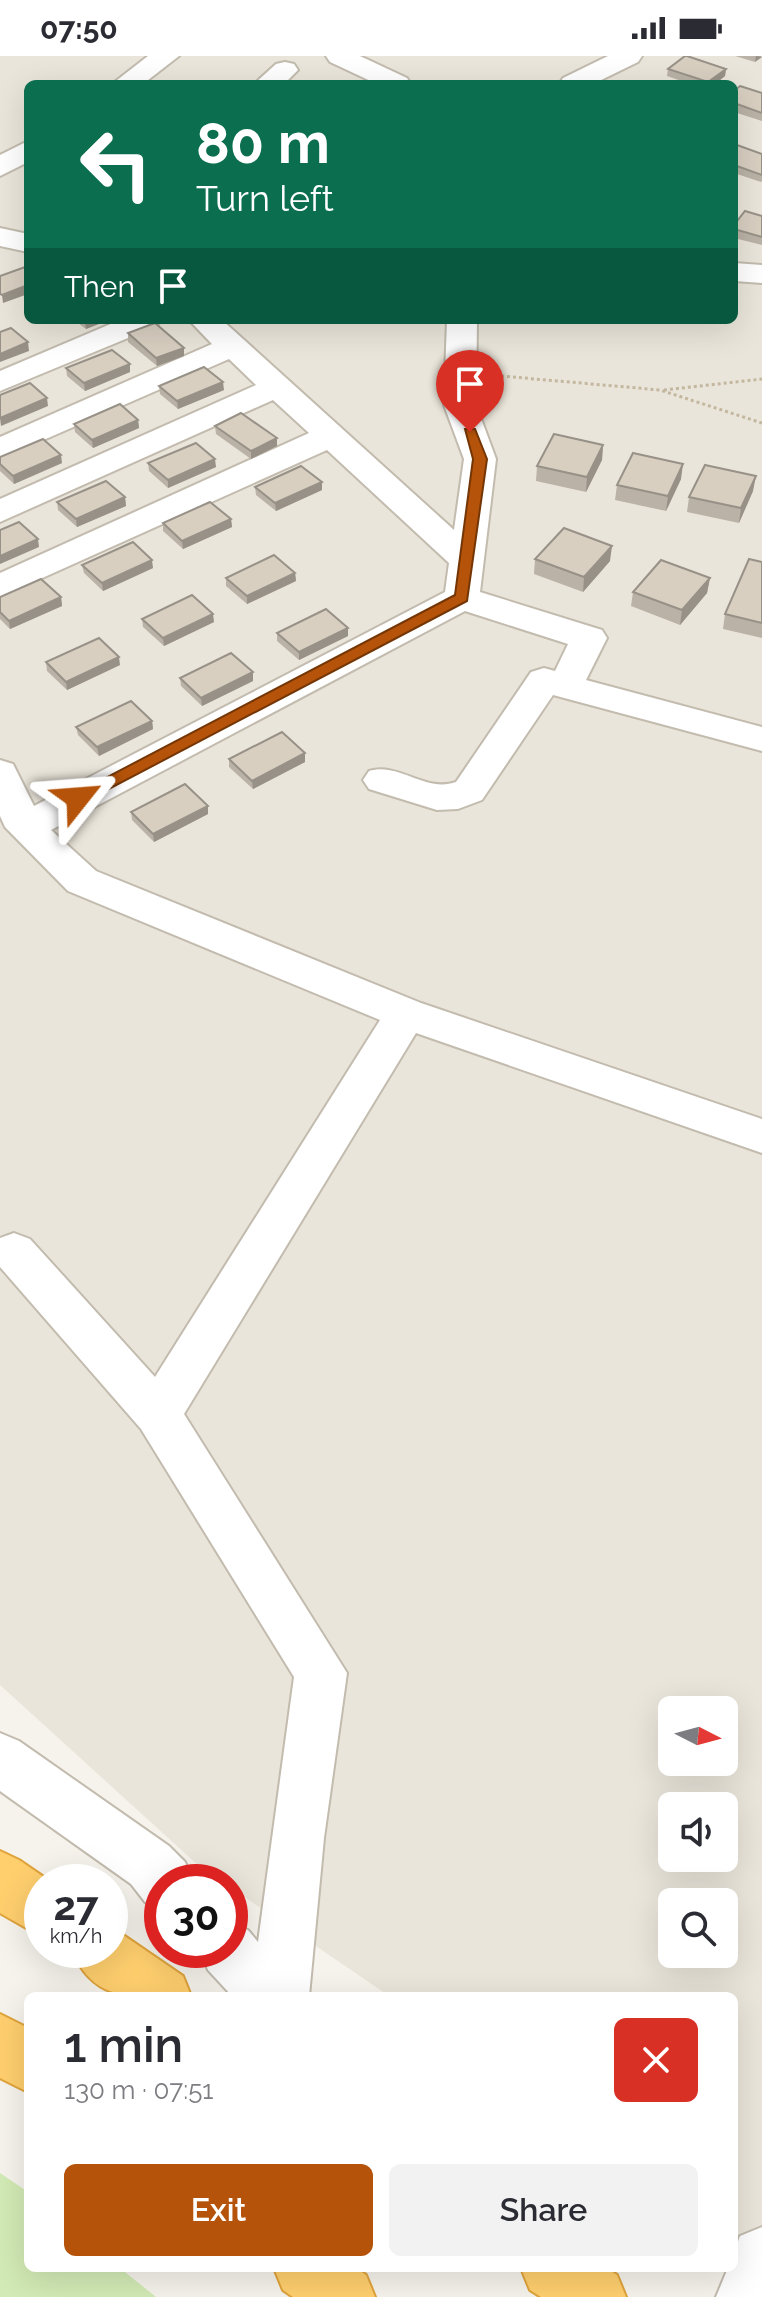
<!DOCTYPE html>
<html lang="en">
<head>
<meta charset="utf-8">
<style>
  body { margin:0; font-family:Raleway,sans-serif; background:#f2f2f3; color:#2b2b33; height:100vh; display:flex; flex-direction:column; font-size:30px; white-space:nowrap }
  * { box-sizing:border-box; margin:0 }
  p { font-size:26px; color:#7c7c81 }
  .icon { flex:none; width:44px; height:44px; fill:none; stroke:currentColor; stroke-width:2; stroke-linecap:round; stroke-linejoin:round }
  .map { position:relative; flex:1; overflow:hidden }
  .sheet { position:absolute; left:24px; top:1936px; width:714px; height:280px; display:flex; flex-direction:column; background:#fff; border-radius:12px; box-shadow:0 8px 32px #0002 }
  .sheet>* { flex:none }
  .top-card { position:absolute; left:24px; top:24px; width:714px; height:244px; border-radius:12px; box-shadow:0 8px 32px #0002; background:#0b6e4f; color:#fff; overflow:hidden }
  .needle { width:52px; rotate:96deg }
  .tools { position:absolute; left:658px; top:1640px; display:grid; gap:16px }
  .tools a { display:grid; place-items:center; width:80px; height:80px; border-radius:12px; background:#fff; box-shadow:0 8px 32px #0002; font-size:40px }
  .speed { position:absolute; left:24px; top:1808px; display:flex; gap:16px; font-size:40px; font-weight:700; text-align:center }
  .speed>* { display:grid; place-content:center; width:104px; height:104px; border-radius:50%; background:#fff; box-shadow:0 8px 32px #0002; line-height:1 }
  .speed small { font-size:20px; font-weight:400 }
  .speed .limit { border:12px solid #d22; background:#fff; color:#111 }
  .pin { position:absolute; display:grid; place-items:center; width:68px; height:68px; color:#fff; margin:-82px -34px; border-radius:50% 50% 50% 0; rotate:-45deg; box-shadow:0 0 8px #0007 }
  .pin .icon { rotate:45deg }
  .me { position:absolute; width:88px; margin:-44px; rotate:62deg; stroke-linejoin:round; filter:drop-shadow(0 0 6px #0008) }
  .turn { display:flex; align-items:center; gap:28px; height:168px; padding:0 40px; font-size:36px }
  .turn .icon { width:104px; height:104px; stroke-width:2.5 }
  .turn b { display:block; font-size:56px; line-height:68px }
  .then { display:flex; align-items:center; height:76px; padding:0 40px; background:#0003; gap:16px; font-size:30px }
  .round { display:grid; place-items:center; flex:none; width:84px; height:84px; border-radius:12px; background:#f2f2f3 }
  .head { display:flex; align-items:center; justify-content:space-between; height:136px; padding:0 40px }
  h1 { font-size:48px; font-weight:600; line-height:60px }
  .action { display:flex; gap:16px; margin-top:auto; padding:16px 40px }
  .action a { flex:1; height:92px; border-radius:12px; background:#b45309; color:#fff; font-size:32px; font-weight:600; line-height:92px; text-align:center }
  .action a+a { background:#f2f2f3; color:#2b2b33 }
  .status { display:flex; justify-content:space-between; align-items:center; height:56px; padding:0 40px; background:#fff; direction:ltr }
  .status svg { height:22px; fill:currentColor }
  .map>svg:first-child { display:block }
  .residential { fill:#eae5da; fill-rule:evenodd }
  .green { fill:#d2eab5 }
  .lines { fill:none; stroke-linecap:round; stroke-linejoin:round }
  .minor-casing { stroke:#c2bbae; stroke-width:4 }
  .highway-casing { stroke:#e0a43c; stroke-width:4 }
  .path { stroke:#c4b79f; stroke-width:3; stroke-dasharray:3 3; stroke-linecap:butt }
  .minor { fill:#fff; fill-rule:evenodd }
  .highway { fill:#ffcf6e; fill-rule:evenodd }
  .wall { fill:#bab2a6 }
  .shaded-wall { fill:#979187 }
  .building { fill:#d8cfc1; stroke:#979187; stroke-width:2 }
  .route { fill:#b45309; stroke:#753606; stroke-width:2 }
</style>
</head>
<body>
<div class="status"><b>07:50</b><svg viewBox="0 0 49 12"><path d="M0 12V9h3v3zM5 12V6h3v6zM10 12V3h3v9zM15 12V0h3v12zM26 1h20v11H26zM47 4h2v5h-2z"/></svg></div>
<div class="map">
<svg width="762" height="2241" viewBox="0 0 762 2241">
  <rect width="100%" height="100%" fill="#f6f3ec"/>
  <path class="residential" d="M0,0H762V2195L734,2176V1940H389L230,1831V1826H223L200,1811L0,1629ZM28,28H734V264H28ZM672,1654H724V1706H672ZM672,1750H724V1802H672ZM672,1846H724V1898H672Z"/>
  <polygon class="green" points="0,2117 28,2136 28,2212 120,2212 156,2241 0,2241"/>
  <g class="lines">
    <g class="minor-casing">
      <g id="minor">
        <polygon points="148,0 179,0 143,28 112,28"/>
        <polygon points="326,0 360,0 407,22 411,28 377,28 330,6"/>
        <polygon points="608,0 642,0 638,6 593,28 559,28 563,22"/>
        <polygon points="285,6 294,8 298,14 284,28 254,28 276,8"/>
        <polygon points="28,85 28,106 0,120 0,99"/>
        <polygon points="0,172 28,178 28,196 0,190"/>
        <polygon points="734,207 762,209 762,227 734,225"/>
        <polygon points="120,264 161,264 157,270 0,335 0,315"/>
        <path d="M189,264H222L454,474L464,403L444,349L447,264H477L476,349L496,403L480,536L602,574L607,582L586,624L762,671V695L553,639L482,744L458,753L437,754L369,733L363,724L369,715C399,706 425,737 456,726L531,616L544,612L555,615L568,588L465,555L51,774L96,815L421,947L762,1063V1097L416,977L184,1358L347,1617L324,1782L309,1940H232L208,1914L200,1894H230V1867L248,1874L258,1886L294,1621L141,1373L0,1211V1182L14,1177L30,1183L155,1321L380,964L68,835L5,771L0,760V704L13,708L34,750L445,536L449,507L327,394L0,541V517L309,377L273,344L0,466V443L256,329L229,303L0,403V381L212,288Z"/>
        <polygon points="0,1677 19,1685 169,1790 185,1806 193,1826 162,1826 162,1852 145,1846 131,1828 0,1735"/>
        <polygon points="762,2171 762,2241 716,2241 728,2212 734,2212 734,2196 740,2180"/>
      </g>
    </g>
    <g class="highway-casing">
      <g id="highway">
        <polygon points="0,1795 19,1804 51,1826 42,1826 42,1881 0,1857"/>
        <path d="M110,1870L183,1920L191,1940C140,1940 95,1951 72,1894H110Z"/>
        <polygon points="0,1958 28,1972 28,2036 0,2022"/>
        <polygon points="274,2212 356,2212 366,2219 375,2241 293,2241 283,2234"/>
        <polygon points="521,2212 606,2212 617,2219 626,2241 541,2241 530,2234"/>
      </g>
    </g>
    <g class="path">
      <polyline points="501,320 660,334 762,367"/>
      <polyline points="664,334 762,323"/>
    </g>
    <use href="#minor" class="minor"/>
    <use href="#highway" class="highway"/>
  </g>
  <g class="wall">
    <polygon points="735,0 762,0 755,6"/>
    <polygon points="668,13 726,13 725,20 715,28 690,28 667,20"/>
    <polygon points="734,35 762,37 762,65 734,56"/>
    <polygon points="734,92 762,98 762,125 761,126 734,117"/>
    <polygon points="762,160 762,189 734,182 734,169"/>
    <polygon points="74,264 109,264 86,273"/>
    <polygon points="128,277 184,292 184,300 157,310 128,286"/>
    <polygon points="130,308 130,316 85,335 67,320 66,312"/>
    <polygon points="159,330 224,334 178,353 160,338"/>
    <polygon points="138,364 139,372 93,392 75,376 74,368"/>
    <polygon points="215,370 277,390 251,403 216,378"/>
    <polygon points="603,389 602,404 586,436 536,425 537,410"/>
    <polygon points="0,401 62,407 14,428 0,415"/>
    <polygon points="148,407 216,411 168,432 149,415"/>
    <polygon points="681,423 666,455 615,444 617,429"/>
    <polygon points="255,431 322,434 276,455 256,439"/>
    <polygon points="753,435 739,467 687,456 689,441"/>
    <polygon points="125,441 126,450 77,471 58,454 57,446"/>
    <polygon points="231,463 232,471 183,493 163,475 163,467"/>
    <polygon points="535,503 610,505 583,536 534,518"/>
    <polygon points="762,506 762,582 723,573 725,558"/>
    <polygon points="82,509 153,512 103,535 84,517"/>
    <polygon points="295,517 296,525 247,548 226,530 226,522"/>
    <polygon points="710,522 707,537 680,569 631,550 633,536"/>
    <polygon points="0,541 61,541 62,550 10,573 0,563"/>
    <polygon points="142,563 214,566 164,590 143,571"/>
    <polygon points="277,577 348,580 299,604 277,585"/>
    <polygon points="46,606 120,609 67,634 47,615"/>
    <polygon points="253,616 253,625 202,650 181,630 180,622"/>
    <polygon points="152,665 153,673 99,700 78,679 76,671"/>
    <polygon points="305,697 305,706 253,733 229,711 229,703"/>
    <polygon points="208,750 208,758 154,786 132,764 131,756"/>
  </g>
  <g class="shaded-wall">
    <polygon points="756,0 762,1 755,6"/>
    <polygon points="726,13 725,20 715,28 708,28 708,26"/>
    <polygon points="28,229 28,238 3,247 2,239"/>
    <polygon points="88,264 109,264 86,273 85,265"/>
    <polygon points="28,286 29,295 0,306 0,298"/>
    <polygon points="184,292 184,300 157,310 156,302"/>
    <polygon points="130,308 130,316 85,335 84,327"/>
    <polygon points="223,326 224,334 178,353 177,345"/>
    <polygon points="47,342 48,350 1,370 0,362"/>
    <polygon points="138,364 139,372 93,392 92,384"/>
    <polygon points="277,382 277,390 251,403 251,395"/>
    <polygon points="603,389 602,404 586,436 587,421"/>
    <polygon points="61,399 62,407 14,428 13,420"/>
    <polygon points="215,403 216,411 168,432 168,424"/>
    <polygon points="683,408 681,423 666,455 668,440"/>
    <polygon points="756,420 753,435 739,467 741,452"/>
    <polygon points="322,426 322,434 276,455 275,447"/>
    <polygon points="125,441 126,450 77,471 76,463"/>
    <polygon points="231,463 232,471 183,493 182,485"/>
    <polygon points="38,483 39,491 0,508 0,500"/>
    <polygon points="612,490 610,505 583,536 584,521"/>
    <polygon points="152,504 153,512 103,535 102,527"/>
    <polygon points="295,517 296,525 247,548 247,540"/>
    <polygon points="710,522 707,537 680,569 682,554"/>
    <polygon points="61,541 62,550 10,573 9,565"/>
    <polygon points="213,558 214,566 164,590 163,582"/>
    <polygon points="348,572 348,580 299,604 299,596"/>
    <polygon points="119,601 120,609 67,634 66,626"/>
    <polygon points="253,616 253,625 202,650 201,642"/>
    <polygon points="152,665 153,673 99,700 97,691"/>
    <polygon points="305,697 305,706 253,733 252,725"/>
    <polygon points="208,750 208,758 154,786 153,778"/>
  </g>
  <g class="building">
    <polygon points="685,0 687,0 726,13 708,26 668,13"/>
    <polygon points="740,30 762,37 762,57 734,47 734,35"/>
    <polygon points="737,89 762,98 762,119 734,109 734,92"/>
    <polygon points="745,155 762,160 762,181 734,173 734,169"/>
    <polygon points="28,210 28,229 2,239 0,238 0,220"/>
    <polygon points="155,267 184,292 156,302 128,277"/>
    <polygon points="11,272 28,286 0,298 0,276"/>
    <polygon points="112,294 130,308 84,327 66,312"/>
    <polygon points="204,311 223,326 177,345 159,330"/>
    <polygon points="30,327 47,342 0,362 0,339"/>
    <polygon points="120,348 138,364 92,384 74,368"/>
    <polygon points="241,357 277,382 251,395 215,370"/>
    <polygon points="554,378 603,389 587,421 537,410"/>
    <polygon points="43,383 61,399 13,420 0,408 0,401"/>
    <polygon points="196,387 215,403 168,424 148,407"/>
    <polygon points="633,397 683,408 668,440 617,429"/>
    <polygon points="705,409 756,420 741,452 689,441"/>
    <polygon points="301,410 322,426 275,447 255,431"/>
    <polygon points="106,425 125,441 76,463 57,446"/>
    <polygon points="210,446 231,463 182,485 163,467"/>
    <polygon points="19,466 38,483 0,500 0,474"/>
    <polygon points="564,472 612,490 584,521 535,503"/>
    <polygon points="133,486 152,504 102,527 82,509"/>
    <polygon points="274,499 295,517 247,540 226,522"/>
    <polygon points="749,503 762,506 762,567 725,558"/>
    <polygon points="661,504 710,522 682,554 633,536"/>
    <polygon points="41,523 61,541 9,565 0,556 0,541"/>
    <polygon points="192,539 213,558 163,582 142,563"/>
    <polygon points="326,553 348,572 299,596 277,577"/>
    <polygon points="99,582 119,601 66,626 46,606"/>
    <polygon points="231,597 253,616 201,642 180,622"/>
    <polygon points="131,645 152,665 97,691 76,671"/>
    <polygon points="282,676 305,697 252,725 229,703"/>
    <polygon points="185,728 208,750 153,778 131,756"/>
  </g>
  <polygon class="route" points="465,373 475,373 487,403 467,545 84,746 73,746 73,739 455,539 473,403"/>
</svg>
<div class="tools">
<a><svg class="needle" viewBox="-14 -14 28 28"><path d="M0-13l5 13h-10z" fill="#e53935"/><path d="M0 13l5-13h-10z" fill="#7c7c81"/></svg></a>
<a><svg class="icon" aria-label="sound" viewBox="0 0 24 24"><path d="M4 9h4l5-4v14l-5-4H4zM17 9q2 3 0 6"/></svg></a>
<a><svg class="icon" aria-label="search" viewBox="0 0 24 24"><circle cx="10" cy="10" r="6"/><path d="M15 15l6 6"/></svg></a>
</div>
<div class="speed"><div>27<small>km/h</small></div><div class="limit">30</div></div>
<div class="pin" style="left:470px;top:376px;background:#d93025"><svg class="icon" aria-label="arrive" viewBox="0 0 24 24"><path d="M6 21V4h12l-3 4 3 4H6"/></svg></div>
<svg class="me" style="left:78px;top:742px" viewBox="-20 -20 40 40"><path d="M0-17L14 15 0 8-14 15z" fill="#b45309" stroke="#fff" stroke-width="4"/></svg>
<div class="top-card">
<div class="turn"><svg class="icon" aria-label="left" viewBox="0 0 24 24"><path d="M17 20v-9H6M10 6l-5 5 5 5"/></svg><div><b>80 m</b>Turn left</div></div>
<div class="then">Then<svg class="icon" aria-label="arrive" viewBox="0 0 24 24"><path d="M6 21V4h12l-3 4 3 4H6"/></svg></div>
</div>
<section class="sheet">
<div class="head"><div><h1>1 min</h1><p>130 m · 07:51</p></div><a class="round" style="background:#d93025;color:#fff"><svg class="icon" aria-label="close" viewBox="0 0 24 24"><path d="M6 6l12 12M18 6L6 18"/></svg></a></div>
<div class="action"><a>Exit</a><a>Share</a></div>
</section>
</div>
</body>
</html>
